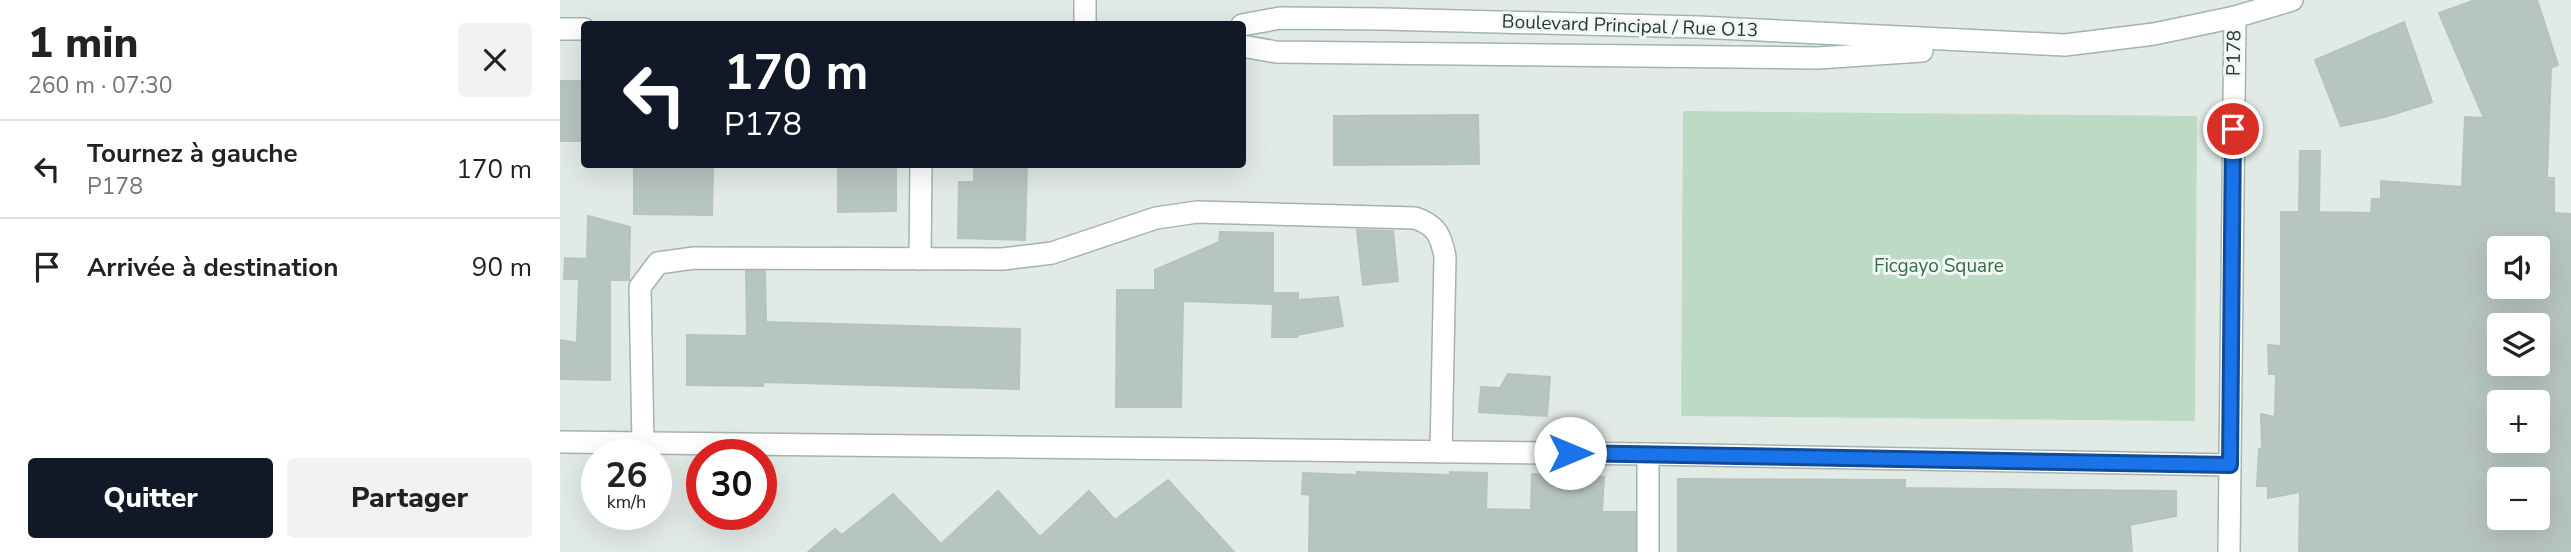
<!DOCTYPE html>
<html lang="fr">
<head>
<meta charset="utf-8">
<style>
  body { margin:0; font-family:"Nunito Sans",sans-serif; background:#f2f2f2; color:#222; height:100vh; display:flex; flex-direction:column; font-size:26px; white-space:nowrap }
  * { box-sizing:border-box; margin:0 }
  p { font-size:23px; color:#767676 }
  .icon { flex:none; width:38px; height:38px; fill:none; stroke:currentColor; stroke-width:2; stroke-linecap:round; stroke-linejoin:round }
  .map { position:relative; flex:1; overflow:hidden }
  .details { display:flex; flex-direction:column; background:#fff; width:560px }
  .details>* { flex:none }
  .hud { position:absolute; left:21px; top:21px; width:665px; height:147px; border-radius:7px; box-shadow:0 7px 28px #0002; background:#111827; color:#fff; overflow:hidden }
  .tools { position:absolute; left:1927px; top:236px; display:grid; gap:14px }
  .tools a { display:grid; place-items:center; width:63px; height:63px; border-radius:7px; background:#fff; box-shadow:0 7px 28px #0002; font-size:35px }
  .speed { position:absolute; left:21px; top:439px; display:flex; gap:14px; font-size:35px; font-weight:700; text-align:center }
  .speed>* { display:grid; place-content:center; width:91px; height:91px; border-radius:50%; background:#fff; box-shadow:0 7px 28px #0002; line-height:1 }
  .speed small { font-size:18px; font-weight:400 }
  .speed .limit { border:10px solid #d22; background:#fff; color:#111 }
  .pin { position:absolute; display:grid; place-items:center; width:60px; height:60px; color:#fff; margin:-30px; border:4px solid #fff; border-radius:50%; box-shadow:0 2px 7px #0007 }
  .me { position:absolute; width:77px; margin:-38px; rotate:90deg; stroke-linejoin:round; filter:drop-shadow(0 0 5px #0008) }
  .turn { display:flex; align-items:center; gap:24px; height:147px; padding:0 28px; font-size:32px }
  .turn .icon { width:91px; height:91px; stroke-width:2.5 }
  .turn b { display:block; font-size:49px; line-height:60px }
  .round { display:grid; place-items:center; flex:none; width:74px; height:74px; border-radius:7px; background:#f2f2f2 }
  .summary { display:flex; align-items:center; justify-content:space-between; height:119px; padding:0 28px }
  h1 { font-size:42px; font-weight:800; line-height:52px }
  .button { display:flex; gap:14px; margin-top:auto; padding:14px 28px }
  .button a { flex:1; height:80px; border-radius:7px; background:#111827; color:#fff; font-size:28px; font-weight:800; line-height:80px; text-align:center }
  .button a+a { background:#f2f2f2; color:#222 }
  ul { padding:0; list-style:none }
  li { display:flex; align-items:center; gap:21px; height:98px; padding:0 28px; border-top:2px solid #e0e0e0 }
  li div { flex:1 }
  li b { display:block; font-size:26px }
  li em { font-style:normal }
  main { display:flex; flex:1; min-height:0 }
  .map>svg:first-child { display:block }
  .green { fill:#bcdac4 }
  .building { fill:#b7c5bf; stroke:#b5c3bd; stroke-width:2; fill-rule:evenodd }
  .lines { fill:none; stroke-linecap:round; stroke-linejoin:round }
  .street-casing { stroke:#a5b2ad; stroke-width:24 }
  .secondary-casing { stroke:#a1b5ae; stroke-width:24 }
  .street { stroke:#fff; stroke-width:21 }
  .secondary { stroke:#fff; stroke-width:21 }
  .route-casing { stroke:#114b97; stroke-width:18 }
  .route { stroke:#1a73e8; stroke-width:12 }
  .labels { text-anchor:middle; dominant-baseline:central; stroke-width:6; stroke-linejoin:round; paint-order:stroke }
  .street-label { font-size:19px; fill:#233a33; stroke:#f2f7f4 }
  .park-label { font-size:19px; fill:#316d47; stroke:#f2f7f4 }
</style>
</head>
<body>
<main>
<section class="details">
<div class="summary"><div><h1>1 min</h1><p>260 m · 07:30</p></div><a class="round"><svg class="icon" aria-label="close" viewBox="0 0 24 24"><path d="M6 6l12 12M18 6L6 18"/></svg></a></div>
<ul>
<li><svg class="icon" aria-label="left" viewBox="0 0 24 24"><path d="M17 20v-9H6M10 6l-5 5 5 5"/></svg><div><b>Tournez à gauche</b><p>P178</p></div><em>170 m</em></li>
<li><svg class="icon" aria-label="arrive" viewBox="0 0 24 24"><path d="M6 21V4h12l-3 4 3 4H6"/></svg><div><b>Arrivée à destination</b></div><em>90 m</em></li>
</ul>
<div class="button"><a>Quitter</a><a>Partager</a></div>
</section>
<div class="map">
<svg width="2011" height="552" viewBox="0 0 2011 552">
  <rect width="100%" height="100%" fill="#e2eae6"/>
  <polygon class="green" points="1123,111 1637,116 1635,421 1121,416"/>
  <g class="building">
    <path d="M1915,0H1977L1998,65L1991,68L1987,178H1994V213L2011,214V552H1739L1740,492L1708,498V486H1697L1699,449H1702L1701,414L1715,417L1716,374H1709L1708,345L1721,346V212H1739L1740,151H1760L1759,212L1811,213L1812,199H1821V181L1902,187L1905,117L1924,118L1879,13ZM1939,248H1978V287H1939ZM1939,326H1978V374L1939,375ZM1939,402H1978V441H1939ZM1939,480H1978V518H1939Z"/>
    <polygon points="1844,22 1872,102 1825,117 1781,126 1755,60"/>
    <rect x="0" y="81" width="24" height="60"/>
    <polygon points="918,115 919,164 774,165 774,116"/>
    <polygon points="74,164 153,164 152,215 74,214"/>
    <polygon points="278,164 336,164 336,211 278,212"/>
    <polygon points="414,164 467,164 465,240 398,238 399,182 414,182"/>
    <polygon points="28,216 70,227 69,280 50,280 50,380 0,379 0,340 17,343 19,279 4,279 5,258 27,259"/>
    <polygon points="797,230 833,231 838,281 803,285"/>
    <polygon points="660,232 713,233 713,293 738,293 738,300 778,297 783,326 737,335 737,337 712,337 713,304 623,301 621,407 556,407 557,290 595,290 595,270 659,242"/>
    <polygon points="186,271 205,271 206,322 460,329 459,389 203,382 203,386 127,385 127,335 187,336"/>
    <polygon points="948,374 990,377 987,416 919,412 921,387 940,388"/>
    <polygon points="797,472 890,475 890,472 927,473 926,509 971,510 972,474 1044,477 1042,512 1075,512 1075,552 749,552 750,495 742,494 743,473 797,475"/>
    <polygon points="1118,479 1345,480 1345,488 1616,491 1616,516 1570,525 1572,552 1118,552"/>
    <polygon points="608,480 674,552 248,552 275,529 282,535 333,494 381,544 438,491 480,537 529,491 555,520"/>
  </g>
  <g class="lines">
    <g class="street-casing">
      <g id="street">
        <polyline points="525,24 525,0"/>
        <polyline points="360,259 361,164"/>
        <polyline points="0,442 1088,454 1670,465"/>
        <path d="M83,444L80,287L98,263L134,258L443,259L492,253L596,218L637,212L855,218C876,225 881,235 885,257L881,452"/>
        <polyline points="1088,454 1088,552"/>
      </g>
    </g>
    <g class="secondary-casing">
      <g id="secondary">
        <polyline points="682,25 720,18 823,19 1138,27 1505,45 1594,34 1675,17 1732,0"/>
        <polyline points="0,29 24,29"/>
        <polyline points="682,46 716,52 1258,58 1362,51"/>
        <polyline points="1669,552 1675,17"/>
      </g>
    </g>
    <use href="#street" class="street"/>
    <use href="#secondary" class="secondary"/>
  </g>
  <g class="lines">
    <g class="route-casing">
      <polyline id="route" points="1010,453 1670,465 1673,129"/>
    </g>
    <use href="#route" class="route"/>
  </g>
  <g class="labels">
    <g class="street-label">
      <text transform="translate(1070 26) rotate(2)">Boulevard Principal / Rue O13</text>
      <text transform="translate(1674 53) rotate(-89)">P178</text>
    </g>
    <g class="park-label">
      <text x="1379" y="266">Ficgayo Square</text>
    </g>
  </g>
</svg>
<div class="tools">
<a><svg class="icon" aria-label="sound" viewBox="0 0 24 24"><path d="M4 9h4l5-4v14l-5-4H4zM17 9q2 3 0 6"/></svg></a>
<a><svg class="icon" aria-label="layers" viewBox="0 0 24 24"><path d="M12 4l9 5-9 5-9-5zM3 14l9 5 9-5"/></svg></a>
<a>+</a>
<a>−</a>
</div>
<div class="speed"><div>26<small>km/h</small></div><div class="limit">30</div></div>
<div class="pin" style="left:1673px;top:129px;background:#d93025"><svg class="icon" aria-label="arrive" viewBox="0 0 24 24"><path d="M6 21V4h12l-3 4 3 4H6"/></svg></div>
<svg class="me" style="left:1010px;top:453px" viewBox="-20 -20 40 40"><circle r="19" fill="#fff"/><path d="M0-13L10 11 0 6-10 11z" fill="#1a73e8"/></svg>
<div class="hud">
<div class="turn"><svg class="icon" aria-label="left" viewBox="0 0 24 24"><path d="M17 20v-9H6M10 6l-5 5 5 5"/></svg><div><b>170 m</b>P178</div></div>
</div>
</div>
</main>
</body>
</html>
